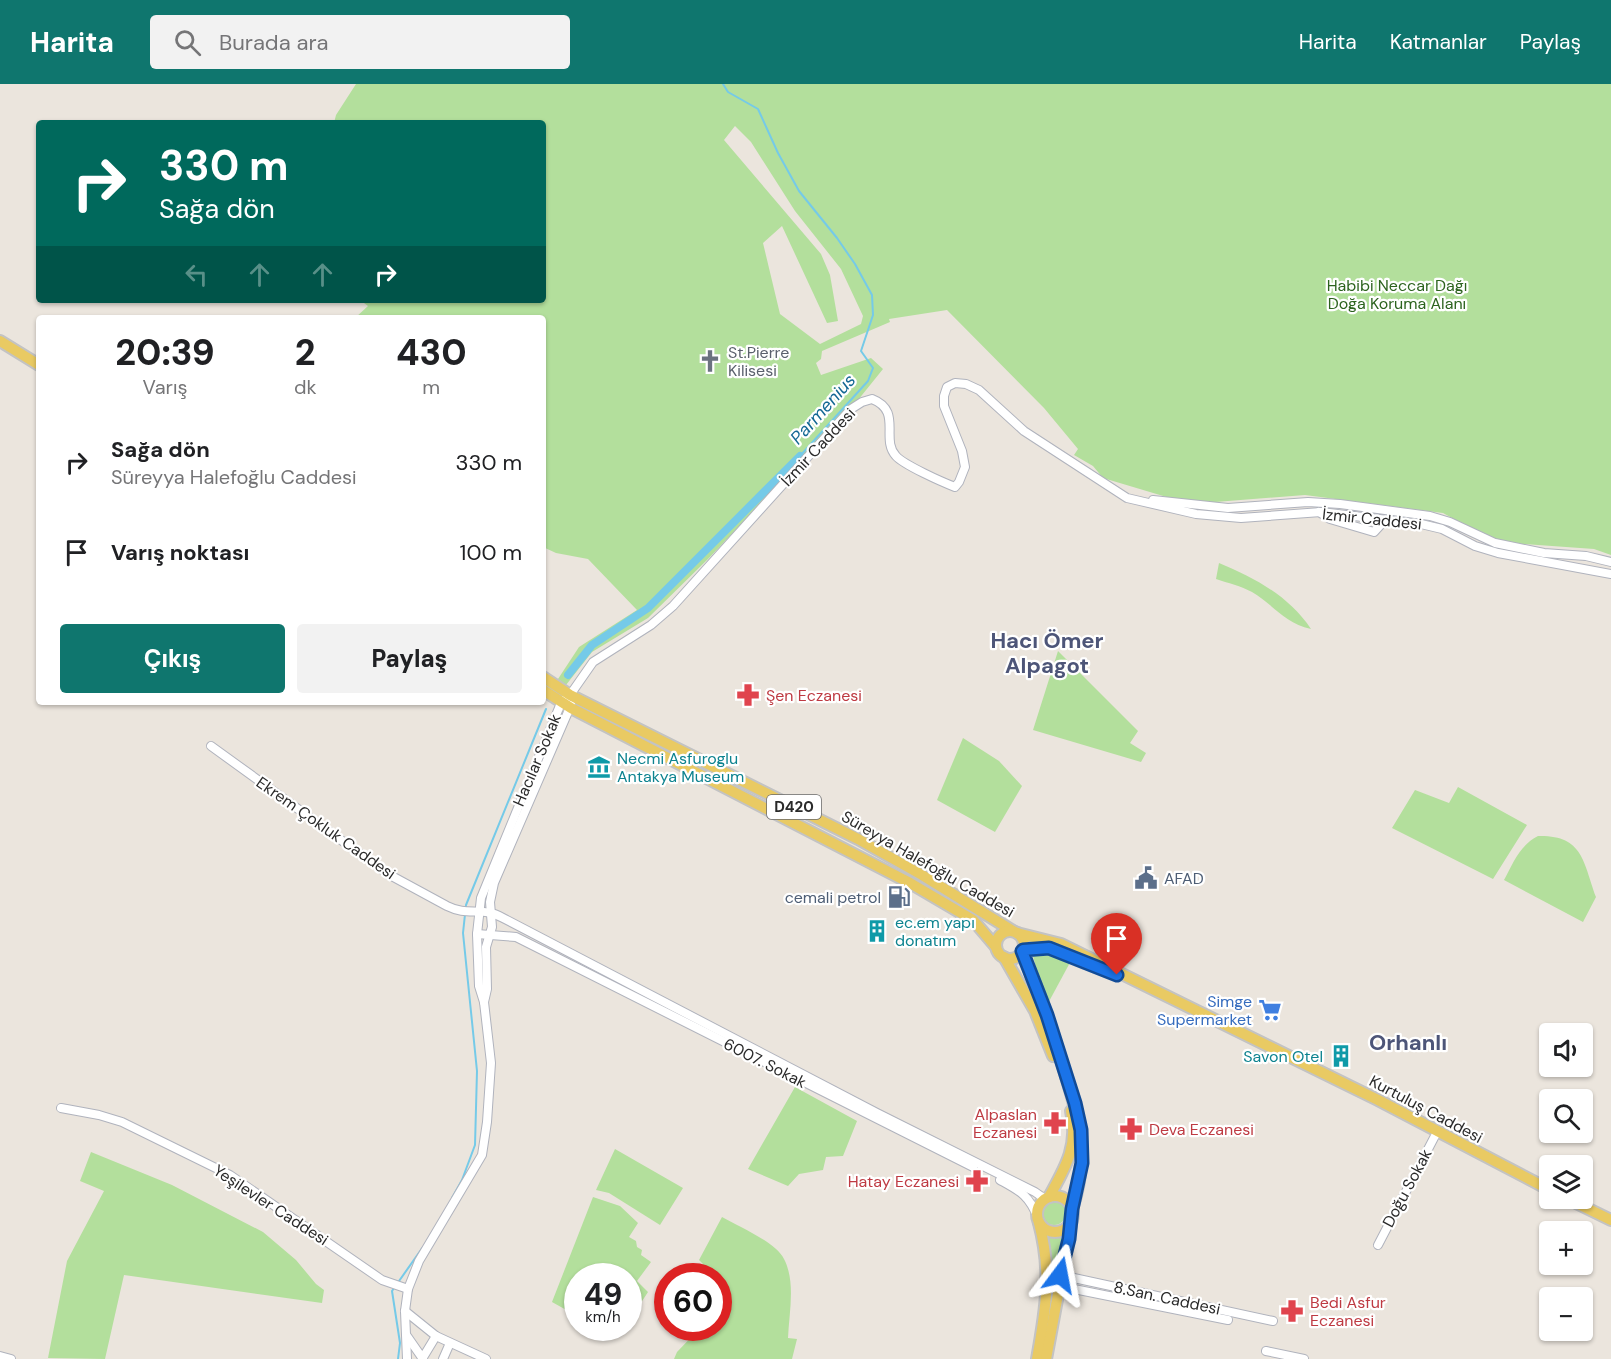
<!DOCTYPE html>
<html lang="tr">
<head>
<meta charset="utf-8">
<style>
  body { margin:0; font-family:"DM Sans",sans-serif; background:#f2f2f2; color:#202124; height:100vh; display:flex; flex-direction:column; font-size:22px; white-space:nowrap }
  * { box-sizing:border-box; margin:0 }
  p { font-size:20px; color:#757577 }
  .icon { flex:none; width:33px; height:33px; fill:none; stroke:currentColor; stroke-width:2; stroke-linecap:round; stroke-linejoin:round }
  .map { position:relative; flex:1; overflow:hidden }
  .panel { position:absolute; left:36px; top:231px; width:510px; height:390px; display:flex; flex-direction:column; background:#fff; border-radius:6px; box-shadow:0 2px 4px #0004 }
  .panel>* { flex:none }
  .top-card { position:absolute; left:36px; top:36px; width:510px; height:183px; border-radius:6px; box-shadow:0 2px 4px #0004; background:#00695c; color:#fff; overflow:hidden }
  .tools { position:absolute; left:1539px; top:939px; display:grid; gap:12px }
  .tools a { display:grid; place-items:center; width:54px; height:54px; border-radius:6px; background:#fff; box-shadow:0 2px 4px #0004; font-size:30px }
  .speed { position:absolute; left:564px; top:1179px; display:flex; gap:12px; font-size:30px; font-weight:700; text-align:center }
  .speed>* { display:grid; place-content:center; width:78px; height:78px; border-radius:50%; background:#fff; box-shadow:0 2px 4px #0004; line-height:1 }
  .speed small { font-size:15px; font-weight:400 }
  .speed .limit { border:9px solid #d22; background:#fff; color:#111 }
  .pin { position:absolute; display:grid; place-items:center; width:51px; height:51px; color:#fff; margin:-62px -26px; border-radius:50% 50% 50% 0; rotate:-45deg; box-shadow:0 0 6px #0007 }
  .pin .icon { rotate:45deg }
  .me { position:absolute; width:66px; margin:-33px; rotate:13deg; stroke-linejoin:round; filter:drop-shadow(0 0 4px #0008) }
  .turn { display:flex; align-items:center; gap:21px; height:126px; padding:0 24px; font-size:27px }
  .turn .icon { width:78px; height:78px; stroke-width:2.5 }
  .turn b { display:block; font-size:42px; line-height:51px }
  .lanes { display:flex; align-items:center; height:57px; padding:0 24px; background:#0003; justify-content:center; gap:30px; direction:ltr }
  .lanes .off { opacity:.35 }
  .eta { display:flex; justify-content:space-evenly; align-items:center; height:102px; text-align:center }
  .eta b { font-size:36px; font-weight:800; line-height:42px }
  .cta { display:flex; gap:12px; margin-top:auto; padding:12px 24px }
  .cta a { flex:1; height:69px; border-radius:6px; background:#0f766e; color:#fff; font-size:24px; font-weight:800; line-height:69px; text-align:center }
  .cta a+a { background:#f2f2f2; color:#202124 }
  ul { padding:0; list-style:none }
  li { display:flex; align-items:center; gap:18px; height:90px; padding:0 24px }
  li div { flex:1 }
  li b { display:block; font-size:22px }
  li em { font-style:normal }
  header { display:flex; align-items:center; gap:36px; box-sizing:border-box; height:84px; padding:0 30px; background:#0f766e; color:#fff }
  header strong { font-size:28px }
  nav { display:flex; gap:33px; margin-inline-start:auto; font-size:21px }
  .search { width:420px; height:54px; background:#f2f2f2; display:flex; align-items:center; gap:15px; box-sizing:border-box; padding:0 21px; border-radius:6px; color:#757577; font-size:22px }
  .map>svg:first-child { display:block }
  .green { fill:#b3df9c; fill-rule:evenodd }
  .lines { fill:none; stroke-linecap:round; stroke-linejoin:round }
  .stream { stroke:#75cae8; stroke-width:2 }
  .canal { stroke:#75cae8; stroke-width:8 }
  .tertiary-casing { stroke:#b0b3bd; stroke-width:10 }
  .primary-casing { stroke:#c3c3c3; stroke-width:14 }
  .tertiary { stroke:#fff; stroke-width:8 }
  .primary { stroke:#e9ca63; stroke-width:10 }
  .route-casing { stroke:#114b97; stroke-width:15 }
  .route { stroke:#1a73e8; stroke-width:10 }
  .labels { text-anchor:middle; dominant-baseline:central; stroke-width:4.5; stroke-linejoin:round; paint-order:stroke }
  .shield { fill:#fff; stroke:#6a6a6a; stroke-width:1.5 }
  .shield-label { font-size:15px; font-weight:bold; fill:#2a2a2a }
  .park-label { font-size:16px; fill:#2c631e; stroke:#fff }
  .worship-label { font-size:16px; fill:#5b616d; stroke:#fff; text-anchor:start }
  .street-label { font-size:16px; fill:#2a2a2a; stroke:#fff }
  .health-label { font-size:16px; fill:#be3a42; stroke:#fff; text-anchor:start }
  .culture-label { font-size:16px; fill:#0d838f; stroke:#fff; text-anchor:start }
  .service-label { font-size:16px; fill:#4e5e75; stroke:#fff; text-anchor:start }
  .shop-label { font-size:16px; fill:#366cbe; stroke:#fff; text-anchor:end }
  .water-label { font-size:18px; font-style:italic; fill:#146894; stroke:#fff }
  .district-label { font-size:22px; font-weight:bold; fill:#4d5578; stroke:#fff }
</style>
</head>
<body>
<header>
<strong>Harita</strong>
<div class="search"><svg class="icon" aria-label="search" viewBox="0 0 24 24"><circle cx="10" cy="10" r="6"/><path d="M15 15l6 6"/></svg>Burada ara</div>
<nav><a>Harita</a><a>Katmanlar</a><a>Paylaş</a></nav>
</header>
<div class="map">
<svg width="1611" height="1275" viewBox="0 0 1611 1275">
  <rect width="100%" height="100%" fill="#ebe5dd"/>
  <g class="green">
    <path d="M356,0H1611V471L1594,465L1495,458L1443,429L1305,411L1190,420L1103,394L1093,382L1074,371L1078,365L1044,324L947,226L889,235L890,238L822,267L821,275L816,279L821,291L871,274L883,285L854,321L708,475L648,534L592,568L566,601L558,595L579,563L637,526L588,475L556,469L543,463V234H355L368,222L360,216H543V39H334L336,31ZM735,42L751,58L795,127L841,185L863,232L861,240L820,260L780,230L763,159L782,142L827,239L838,237L830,191L821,170L724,56Z"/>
    <path d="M1219,479C1255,494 1289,512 1311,545C1284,539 1274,521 1252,508C1241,502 1228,499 1216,495Z"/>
    <polygon points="1058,567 1138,647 1130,659 1146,669 1141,678 1033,646"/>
    <polygon points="963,654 999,677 1022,702 995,748 937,716"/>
    <polygon points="1458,703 1527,741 1493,795 1392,744 1415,706 1449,719"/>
    <path d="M1538,752C1583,751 1583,777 1596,813L1583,838L1504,796C1513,779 1520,761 1538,752Z"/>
    <polygon points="1045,869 1073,873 1046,923 1033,872"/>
    <polygon points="795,1003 857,1037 843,1072 826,1073 823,1086 799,1090 788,1102 748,1085"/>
    <polygon points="615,1065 683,1104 660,1141 609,1109 596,1106"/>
    <polygon points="91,1068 172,1101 263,1148 296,1176 316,1200 324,1206 322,1219 124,1191 105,1275 48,1274 67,1177 104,1107 80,1097"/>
    <polygon points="593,1113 620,1122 638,1139 629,1153 636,1157 637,1163 642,1166 641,1171 651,1178 637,1197 648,1208 629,1237 628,1192 578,1192 577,1232 552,1218"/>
    <circle cx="1054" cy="1129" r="12"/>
    <path d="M722,1133C739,1143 776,1158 784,1175C796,1198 789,1229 788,1254L797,1255L792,1275H674L677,1268L700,1244H718L719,1224L721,1221L719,1219L718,1192H694L703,1180L699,1176Z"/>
    <polygon points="1067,1147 1057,1208 1050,1161 1045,1150"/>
  </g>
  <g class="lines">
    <g class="stream">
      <polyline points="723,0 728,8 758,25 778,69 799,107 837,154 855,180 872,211 873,231 861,267 873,284 868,297 800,372"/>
      <polyline points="452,1114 462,1096 475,1061 477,987 463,849 466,821 546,625"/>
      <polyline points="398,1275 400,1259 392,1207 423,1163"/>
    </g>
    <polyline class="canal" points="568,591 592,561 648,524 800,372"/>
    <g class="tertiary-casing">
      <g id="tertiary">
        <polyline points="1153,416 1228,424 1308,418 1340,420 1430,432 1450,438 1495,459 1544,469 1586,472 1611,478"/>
        <polyline points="1319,428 1330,435 1374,448 1385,436"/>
        <path d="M211,662L388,790L447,822C465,831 475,825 491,829C496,830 501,833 505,835L877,1029L1035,1108L1045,1115"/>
        <polyline points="477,850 516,853 973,1083"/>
        <polyline points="484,918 487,905 486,863 492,843 490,818 494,799 571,621"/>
        <polyline points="61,1024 99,1031 122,1038 230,1091 382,1196 408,1205"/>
        <path d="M1000,1096C1020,1107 1029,1111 1038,1134"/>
        <polyline points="1378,1161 1437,1048"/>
        <polyline points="1060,1191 1273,1237"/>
        <polyline points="1059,1202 1228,1236"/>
        <polyline points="405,1227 436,1252 486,1275"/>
        <polyline points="407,1252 423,1275"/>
        <polyline points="1266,1267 1304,1275"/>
        <polyline points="0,1272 11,1275"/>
        <path d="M407,1275L405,1227L408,1205L419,1177L482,1071L487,1038L491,979L484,918L479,902L477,850L481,814L561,619L570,611L593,578L651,541L673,522L851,325L862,318L872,315C903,327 880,355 896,372C904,381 942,398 955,403L959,398L965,383L962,367L944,322V312L947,303L955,299L966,300L979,306L1024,347L1127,414L1196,430L1241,434L1321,428L1421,440L1442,445L1475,462L1498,469L1611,490"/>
        <polyline points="422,1275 436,1252"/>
        <polyline points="443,1275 450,1259"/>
      </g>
    </g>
    <g class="primary-casing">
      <g id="primary">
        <polyline points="0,257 39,281"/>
        <polyline points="543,593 570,611 858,755 922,791 1013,847"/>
        <polyline points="543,606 571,624 910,799 973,836 996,863"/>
        <circle cx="1010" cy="861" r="14"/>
        <polyline points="1017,849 1061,860 1378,1016 1550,1106"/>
        <polyline points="1023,865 1049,864 1075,874"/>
        <path d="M1022,868C1036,903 1050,939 1061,976C1077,1028 1091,1071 1072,1125"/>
        <polyline points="1004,873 1035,927 1053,972"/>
        <circle cx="1055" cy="1130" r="18"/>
        <path d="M1049,1113C1065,1084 1079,1062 1071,1027"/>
        <polyline points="1566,1114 1611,1136"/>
        <path d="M1037,1275C1046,1225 1052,1188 1039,1139"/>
        <polyline points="1046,1275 1072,1135"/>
      </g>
    </g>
    <use href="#tertiary" class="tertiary"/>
    <use href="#primary" class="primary"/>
  </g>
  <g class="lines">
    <g class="route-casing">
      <polyline id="route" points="1060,1191 1069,1155 1072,1125 1082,1079 1081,1046 1075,1019 1047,931 1022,867 1023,866 1049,864 1117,891"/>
    </g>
    <use href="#route" class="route"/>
  </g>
  <defs>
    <g id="church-bare" transform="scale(1.8)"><path d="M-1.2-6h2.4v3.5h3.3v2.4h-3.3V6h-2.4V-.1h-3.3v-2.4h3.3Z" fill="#6b7280" stroke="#fff" stroke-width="2.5" paint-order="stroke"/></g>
    <g id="pharmacy-bare" transform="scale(1.8)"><path d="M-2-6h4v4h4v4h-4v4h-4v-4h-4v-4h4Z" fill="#e0444e" stroke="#fff" stroke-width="2.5" paint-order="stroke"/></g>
    <g id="museum-bare" transform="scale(1.8)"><path d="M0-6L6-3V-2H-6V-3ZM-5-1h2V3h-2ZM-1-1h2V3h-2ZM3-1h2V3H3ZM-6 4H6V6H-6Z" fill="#0f9aa8" stroke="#fff" stroke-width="2.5" paint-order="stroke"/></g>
    <g id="civic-bare" transform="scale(1.8)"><path d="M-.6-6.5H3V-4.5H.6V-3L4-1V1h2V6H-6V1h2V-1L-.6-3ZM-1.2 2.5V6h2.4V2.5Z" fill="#5c6f8a" stroke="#fff" stroke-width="2.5" paint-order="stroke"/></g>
    <g id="fuel-bare" transform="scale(1.8)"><path d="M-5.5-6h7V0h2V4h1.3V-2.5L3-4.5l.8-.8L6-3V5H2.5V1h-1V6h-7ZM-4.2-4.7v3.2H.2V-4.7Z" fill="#5c6f8a" stroke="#fff" stroke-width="2.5" paint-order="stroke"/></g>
    <g id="building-bare" transform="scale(1.8)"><path d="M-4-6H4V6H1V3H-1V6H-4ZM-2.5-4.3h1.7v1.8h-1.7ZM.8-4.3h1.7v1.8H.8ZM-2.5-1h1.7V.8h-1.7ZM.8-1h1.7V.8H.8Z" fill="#0f9aa8" stroke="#fff" stroke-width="2.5" paint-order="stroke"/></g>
    <g id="supermarket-bare" transform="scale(1.8)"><path d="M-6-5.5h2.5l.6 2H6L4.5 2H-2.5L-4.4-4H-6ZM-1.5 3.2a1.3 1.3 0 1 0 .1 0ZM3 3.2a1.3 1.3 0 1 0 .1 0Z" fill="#3f7fe0" stroke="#fff" stroke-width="2.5" paint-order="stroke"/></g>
  </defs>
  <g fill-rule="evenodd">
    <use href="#church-bare" x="710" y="277"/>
    <use href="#pharmacy-bare" x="748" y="611"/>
    <use href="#museum-bare" x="599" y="683"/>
    <use href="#civic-bare" x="1146" y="794"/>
    <use href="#fuel-bare" x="899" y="813"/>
    <use href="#building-bare" x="877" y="847"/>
    <use href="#supermarket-bare" x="1270" y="926"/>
    <use href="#building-bare" x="1341" y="972"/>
    <use href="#pharmacy-bare" x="1055" y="1039"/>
    <use href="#pharmacy-bare" x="1131" y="1045"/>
    <use href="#pharmacy-bare" x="977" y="1097"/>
    <use href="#pharmacy-bare" x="1292" y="1227"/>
  </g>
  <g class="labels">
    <rect class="shield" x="767" y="711" width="54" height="24" rx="4.5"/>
    <g class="shield-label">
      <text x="794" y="723">D420</text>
    </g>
    <g class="park-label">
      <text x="1397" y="201">Habibi Neccar Dağı<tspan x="1397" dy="18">Doğa Koruma Alanı</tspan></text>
    </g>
    <g class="worship-label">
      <text x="728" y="268">St.Pierre<tspan x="728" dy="18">Kilisesi</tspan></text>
    </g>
    <g class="street-label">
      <text transform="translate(818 363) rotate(-47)">İzmir Caddesi</text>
      <text transform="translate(1372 435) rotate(6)">İzmir Caddesi</text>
      <text transform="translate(537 676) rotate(-67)">Hacılar Sokak</text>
      <text transform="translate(326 744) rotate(35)">Ekrem Çokluk Caddesi</text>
      <text transform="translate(928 780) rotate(30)">Süreyya Halefoğlu Caddesi</text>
      <text transform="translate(765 979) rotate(27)">6007. Sokak</text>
      <text transform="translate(1426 1025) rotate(28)">Kurtuluş Caddesi</text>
      <text transform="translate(1407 1104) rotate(-62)">Doğu Sokak</text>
      <text transform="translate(271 1121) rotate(33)">Yeşilevler Caddesi</text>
      <text transform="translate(1167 1214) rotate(12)">8.San. Caddesi</text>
    </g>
    <g class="health-label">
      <text x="766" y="611">Şen Eczanesi</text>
      <text x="1037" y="1030" text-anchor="end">Alpaslan<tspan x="1037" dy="18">Eczanesi</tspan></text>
      <text x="1149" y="1045">Deva Eczanesi</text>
      <text x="959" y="1097" text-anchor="end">Hatay Eczanesi</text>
      <text x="1310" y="1218">Bedi Asfur<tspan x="1310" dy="18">Eczanesi</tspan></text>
    </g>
    <g class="culture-label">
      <text x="617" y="674">Necmi Asfuroglu<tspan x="617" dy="18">Antakya Museum</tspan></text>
      <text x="895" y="838">ec.em yapı<tspan x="895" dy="18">donatım</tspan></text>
      <text x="1323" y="972" text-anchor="end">Savon Otel</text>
    </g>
    <g class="service-label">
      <text x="1164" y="794">AFAD</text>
      <text x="881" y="813" text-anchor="end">cemali petrol</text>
    </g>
    <g class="shop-label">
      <text x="1252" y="917">Simge<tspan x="1252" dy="18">Supermarket</tspan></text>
    </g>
    <g class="water-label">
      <text transform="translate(823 325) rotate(-48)">Parmenius</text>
    </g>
    <g class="district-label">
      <text x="1047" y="556">Hacı Ömer<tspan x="1047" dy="25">Alpagot</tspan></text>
      <text x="1408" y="958">Orhanlı</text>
    </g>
  </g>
</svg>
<div class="tools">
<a><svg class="icon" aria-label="sound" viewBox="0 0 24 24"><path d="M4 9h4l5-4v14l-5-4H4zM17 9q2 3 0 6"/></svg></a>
<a><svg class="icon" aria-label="search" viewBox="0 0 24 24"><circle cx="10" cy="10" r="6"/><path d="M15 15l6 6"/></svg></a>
<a><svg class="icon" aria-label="layers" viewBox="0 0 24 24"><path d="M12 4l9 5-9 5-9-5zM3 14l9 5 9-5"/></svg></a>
<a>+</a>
<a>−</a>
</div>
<div class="speed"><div>49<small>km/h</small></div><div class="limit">60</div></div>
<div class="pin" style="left:1117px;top:891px;background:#d93025"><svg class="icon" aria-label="arrive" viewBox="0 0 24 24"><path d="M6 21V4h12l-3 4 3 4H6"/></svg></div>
<svg class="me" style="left:1060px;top:1191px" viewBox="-20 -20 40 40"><path d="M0-17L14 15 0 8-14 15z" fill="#1a73e8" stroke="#fff" stroke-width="4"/></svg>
<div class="top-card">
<div class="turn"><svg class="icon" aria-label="right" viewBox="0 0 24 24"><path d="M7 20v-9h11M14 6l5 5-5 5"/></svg><div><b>330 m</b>Sağa dön</div></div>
<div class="lanes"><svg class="icon off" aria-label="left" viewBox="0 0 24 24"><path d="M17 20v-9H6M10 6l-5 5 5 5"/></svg><svg class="icon off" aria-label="ahead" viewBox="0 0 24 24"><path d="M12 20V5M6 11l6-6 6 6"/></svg><svg class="icon off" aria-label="ahead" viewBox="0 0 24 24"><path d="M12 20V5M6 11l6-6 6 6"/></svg><svg class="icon" aria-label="right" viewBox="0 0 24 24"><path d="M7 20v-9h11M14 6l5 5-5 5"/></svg></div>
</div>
<section class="panel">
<div class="eta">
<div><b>20:39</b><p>Varış</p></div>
<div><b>2</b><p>dk</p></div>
<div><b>430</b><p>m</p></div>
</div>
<ul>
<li><svg class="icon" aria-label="right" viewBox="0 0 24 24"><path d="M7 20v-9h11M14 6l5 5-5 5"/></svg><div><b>Sağa dön</b><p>Süreyya Halefoğlu Caddesi</p></div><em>330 m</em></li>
<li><svg class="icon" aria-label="arrive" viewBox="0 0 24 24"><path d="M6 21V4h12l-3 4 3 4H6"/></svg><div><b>Varış noktası</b></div><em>100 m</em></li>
</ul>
<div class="cta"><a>Çıkış</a><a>Paylaş</a></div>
</section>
</div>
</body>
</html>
